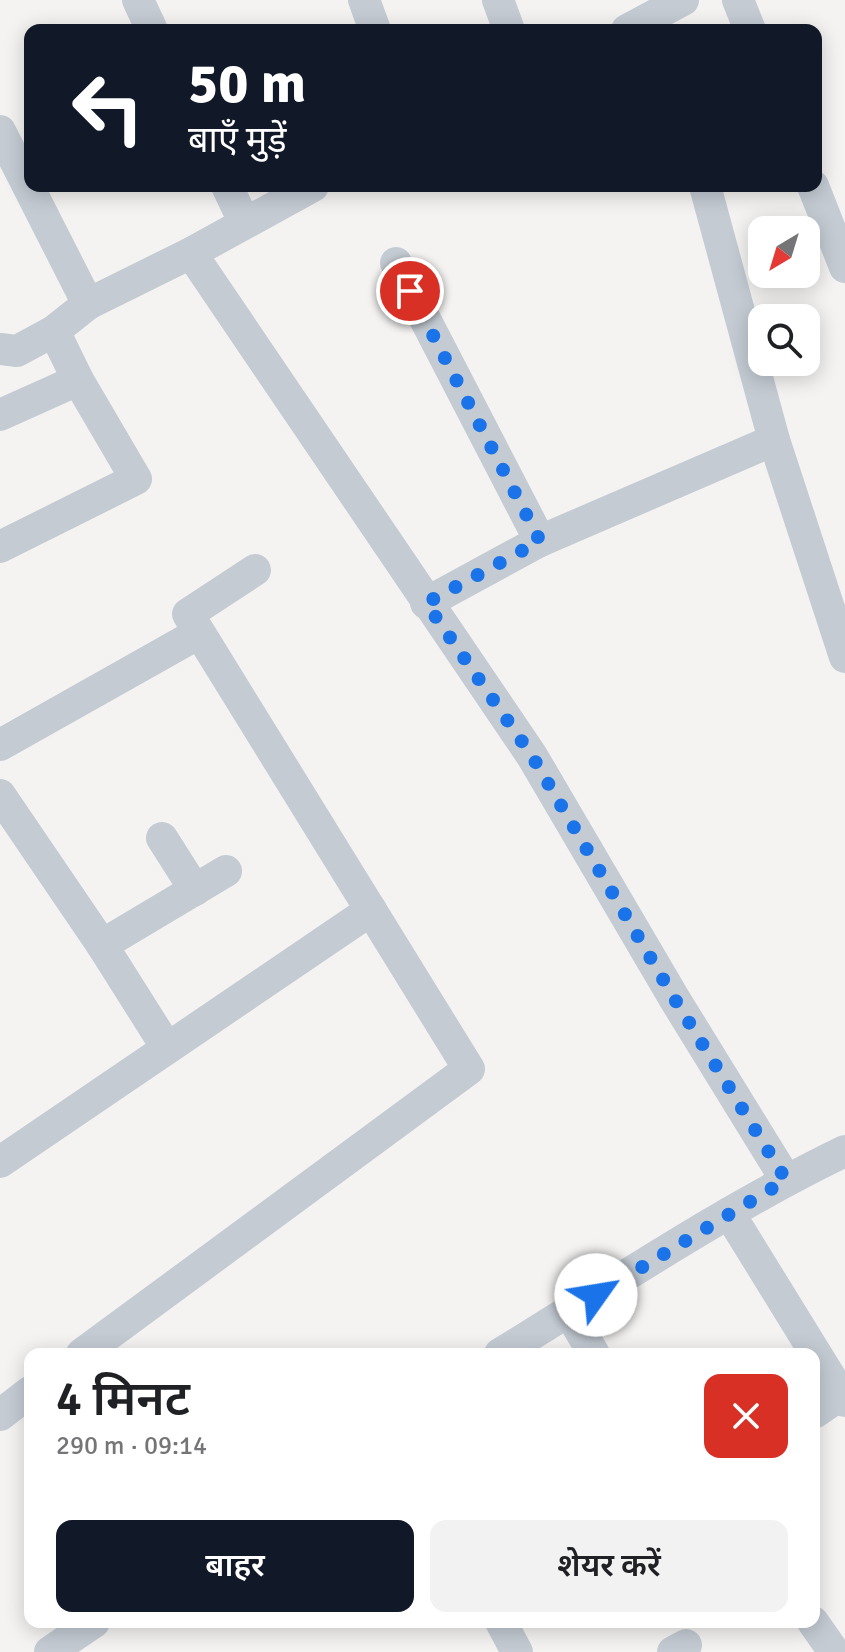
<!DOCTYPE html>
<html lang="hi">
<head>
<meta charset="utf-8">
<style>
  body { margin:0; font-family:Signika,"Noto Sans Devanagari",sans-serif; background:#f2f2f2; color:#202124; height:100vh; display:flex; flex-direction:column; font-size:30px; white-space:nowrap }
  * { box-sizing:border-box; margin:0 }
  p { font-size:26px; color:#757577 }
  .icon { flex:none; width:44px; height:44px; fill:none; stroke:currentColor; stroke-width:2; stroke-linecap:round; stroke-linejoin:round }
  .map { position:relative; flex:1; overflow:hidden }
  .panel { position:absolute; left:24px; top:1348px; width:796px; height:280px; display:flex; flex-direction:column; background:#fff; border-radius:16px; box-shadow:0 4px 20px #0003 }
  .panel>* { flex:none }
  .guide { position:absolute; left:24px; top:24px; width:798px; height:168px; border-radius:16px; box-shadow:0 4px 20px #0003; background:#111827; color:#fff; overflow:hidden }
  .needle { width:52px; rotate:218deg }
  .tools { position:absolute; left:748px; top:216px; display:grid; gap:16px }
  .tools a { display:grid; place-items:center; width:72px; height:72px; border-radius:16px; background:#fff; box-shadow:0 4px 20px #0003; font-size:40px }
  .pin { position:absolute; display:grid; place-items:center; width:68px; height:68px; color:#fff; margin:-34px; border:4px solid #fff; border-radius:50%; box-shadow:0 2px 8px #0007 }
  .me { position:absolute; width:88px; margin:-44px; rotate:58deg; stroke-linejoin:round; filter:drop-shadow(0 0 6px #0008) }
  .turn { display:flex; align-items:center; gap:28px; height:168px; padding:0 32px; font-size:36px }
  .turn .icon { width:104px; height:104px; stroke-width:2.5 }
  .turn b { display:block; font-size:56px; line-height:68px }
  .round { display:grid; place-items:center; flex:none; width:84px; height:84px; border-radius:16px; background:#f2f2f2 }
  .head { display:flex; align-items:center; justify-content:space-between; height:136px; padding:0 32px }
  h1 { font-size:48px; font-weight:600; line-height:60px }
  .button { display:flex; gap:16px; margin-top:auto; padding:16px 32px }
  .button a { flex:1; height:92px; border-radius:16px; background:#111827; color:#fff; font-size:32px; font-weight:600; line-height:92px; text-align:center }
  .button a+a { background:#f2f2f2; color:#202124 }
  .map>svg:first-child { display:block }
  .lines { fill:none; stroke-linecap:round; stroke-linejoin:round }
  .minor { stroke:#c4cbd3; stroke-width:32 }
  .route { stroke:#1a73e8; stroke-width:14; stroke-dasharray:0 25.2 }
</style>
</head>
<body>
<div class="map">
<svg width="845" height="1652" viewBox="0 0 845 1652">
  <rect width="100%" height="100%" fill="#f4f3f2"/>
  <g class="lines">
    <g class="minor">
      <polyline points="138,0 152,30"/>
      <polyline points="364,0 375,30"/>
      <polyline points="498,0 509,30"/>
      <polyline points="738,0 750,30"/>
      <polyline points="627,30 683,0"/>
      <polyline points="0,131 88,304"/>
      <polyline points="227,186 244,222"/>
      <polyline points="705,186 774,440 845,657"/>
      <polyline points="813,186 845,267"/>
      <polyline points="191,253 532,756 674,998 786,1180"/>
      <polyline points="396,263 540,541"/>
      <polyline points="0,349 17,351 54,331 88,304 191,253 313,186"/>
      <polyline points="0,415 78,380 54,331"/>
      <polyline points="0,547 136,479 78,380"/>
      <polyline points="426,603 540,541 774,440"/>
      <polyline points="0,745 199,633"/>
      <polyline points="0,795 102,945 167,1048"/>
      <polyline points="162,838 195,890"/>
      <polyline points="102,945 226,871"/>
      <polyline points="0,1162 371,910"/>
      <polyline points="729,1213 845,1401"/>
      <polyline points="569,1312 594,1354"/>
      <polyline points="82,1354 469,1069 188,614 255,570"/>
      <path d="M500,1354C614,1284 725,1209 845,1151"/>
      <polyline points="814,1413 842,1394"/>
      <polyline points="0,1415 30,1392"/>
      <polyline points="501,1622 517,1652"/>
      <polyline points="813,1622 834,1652"/>
      <polyline points="50,1652 94,1622"/>
      <polyline points="673,1652 686,1645"/>
    </g>
  </g>
  <g class="lines">
    <polyline class="route" points="410,291 540,541 426,603 532,756 674,998 786,1180 596,1295"/>
  </g>
</svg>
<div class="tools">
<a><svg class="needle" viewBox="-14 -14 28 28"><path d="M0-13l5 13h-10z" fill="#e53935"/><path d="M0 13l5-13h-10z" fill="#757577"/></svg></a>
<a><svg class="icon" aria-label="search" viewBox="0 0 24 24"><circle cx="10" cy="10" r="6"/><path d="M15 15l6 6"/></svg></a>
</div>
<div class="pin" style="left:410px;top:291px;background:#d93025"><svg class="icon" aria-label="arrive" viewBox="0 0 24 24"><path d="M6 21V4h12l-3 4 3 4H6"/></svg></div>
<svg class="me" style="left:596px;top:1295px" viewBox="-20 -20 40 40"><circle r="19" fill="#fff"/><path d="M0-13L10 11 0 6-10 11z" fill="#1a73e8"/></svg>
<div class="guide">
<div class="turn"><svg class="icon" aria-label="left" viewBox="0 0 24 24"><path d="M17 20v-9H6M10 6l-5 5 5 5"/></svg><div><b>50 m</b>बाएँ मुड़ें</div></div>
</div>
<section class="panel">
<div class="head"><div><h1>4 मिनट</h1><p>290 m · 09:14</p></div><a class="round" style="background:#d93025;color:#fff"><svg class="icon" aria-label="close" viewBox="0 0 24 24"><path d="M6 6l12 12M18 6L6 18"/></svg></a></div>
<div class="button"><a>बाहर</a><a>शेयर करें</a></div>
</section>
</div>
</body>
</html>
